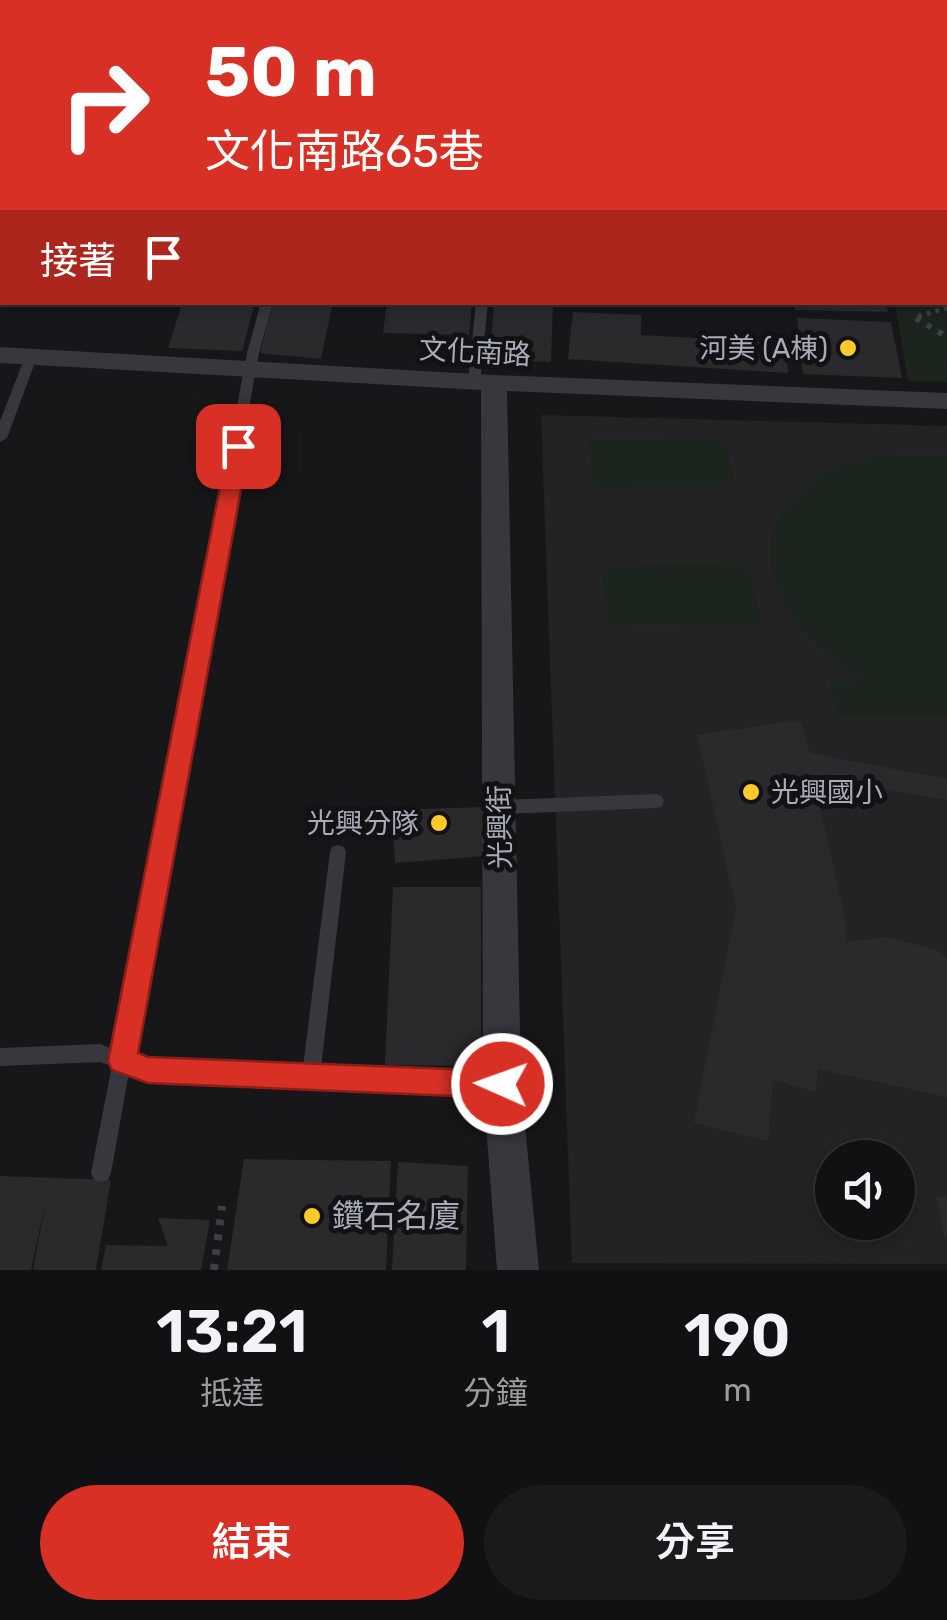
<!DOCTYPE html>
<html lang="zh-TW">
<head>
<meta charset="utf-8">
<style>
  body { margin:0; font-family:Rubik,"Noto Sans TC",sans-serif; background:#1a1a1c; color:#f1f3f6; height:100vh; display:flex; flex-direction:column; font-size:38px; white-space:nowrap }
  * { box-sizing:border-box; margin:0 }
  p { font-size:32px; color:#9c9da0 }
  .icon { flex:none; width:55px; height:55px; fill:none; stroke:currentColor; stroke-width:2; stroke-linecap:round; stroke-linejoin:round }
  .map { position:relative; height:1270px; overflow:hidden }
  .panel { display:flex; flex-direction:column; background:#111113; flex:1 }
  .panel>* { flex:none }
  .guide { position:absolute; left:0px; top:0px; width:948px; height:305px; box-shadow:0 5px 15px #0003,0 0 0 2px #303133; background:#d93025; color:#fff; overflow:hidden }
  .fabs { position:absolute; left:815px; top:1140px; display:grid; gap:20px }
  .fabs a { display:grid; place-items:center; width:100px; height:100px; border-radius:50%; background:#111113; box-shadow:0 5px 15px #0003,0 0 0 2px #303133; font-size:50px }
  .pin { position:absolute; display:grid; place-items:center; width:85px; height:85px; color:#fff; margin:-42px; border-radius:20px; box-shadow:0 5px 15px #0006 }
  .me { position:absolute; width:110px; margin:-55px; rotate:272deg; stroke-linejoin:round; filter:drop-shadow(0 0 8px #0008) }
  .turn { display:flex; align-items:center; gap:35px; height:210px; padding:0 40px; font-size:45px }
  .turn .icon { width:130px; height:130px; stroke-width:2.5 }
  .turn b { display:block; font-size:70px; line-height:85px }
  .then { display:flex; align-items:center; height:95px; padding:0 40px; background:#0003; gap:20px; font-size:38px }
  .eta { display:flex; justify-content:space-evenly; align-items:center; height:170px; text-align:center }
  .eta b { font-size:60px; font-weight:600; line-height:70px }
  .cta { display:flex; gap:20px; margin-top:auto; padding:20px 40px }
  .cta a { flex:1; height:115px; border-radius:60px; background:#d93025; color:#fff; font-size:40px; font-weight:600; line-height:115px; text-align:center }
  .cta a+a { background:#1a1a1c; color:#f1f3f6 }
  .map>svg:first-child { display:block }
  .built { fill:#232326; fill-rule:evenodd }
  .green { fill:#1c241e }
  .building { fill:#2a2a2d }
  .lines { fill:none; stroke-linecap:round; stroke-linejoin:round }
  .path-far2 { stroke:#3d3f45; stroke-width:5; stroke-dasharray:4 5; stroke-linecap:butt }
  .path-far1 { stroke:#3d3f45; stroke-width:6; stroke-dasharray:5 8; stroke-linecap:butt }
  .path { stroke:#3d3f45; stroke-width:8; stroke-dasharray:6 9; stroke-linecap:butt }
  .lane { fill:#37383e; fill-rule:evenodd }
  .street { fill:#37383e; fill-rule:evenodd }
  .secondary { fill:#45474e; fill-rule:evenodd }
  .highway { fill:#63656f; fill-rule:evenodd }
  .route { fill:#d93025; stroke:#8d1f18; stroke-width:2.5 }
  .poi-dot { fill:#fdc92b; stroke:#121214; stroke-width:4 }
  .labels { text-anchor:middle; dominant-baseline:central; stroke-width:10; stroke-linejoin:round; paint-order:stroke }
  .poi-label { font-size:28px; fill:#a8acba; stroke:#121214; text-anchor:end }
  .street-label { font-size:28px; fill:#a8acba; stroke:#121214 }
  .near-poi-label { font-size:32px; fill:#a8acba; stroke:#121214; text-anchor:start }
</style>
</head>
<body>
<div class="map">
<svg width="947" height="1270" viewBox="0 0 947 1270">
  <rect width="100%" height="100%" fill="#171719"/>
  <path class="built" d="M541,415L947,426V1264L572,1263ZM832,1158H898V1222H832Z"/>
  <g class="green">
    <polygon points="945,118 947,382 908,381 895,303 945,302"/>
    <polygon points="725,438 734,485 594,487 589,439"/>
    <path d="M947,455V716H839L830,683L867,681C851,670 832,659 817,645C780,610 749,545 791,502C805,488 820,472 839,465C873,453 912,455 947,455Z"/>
    <polygon points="748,563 761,623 609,626 602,566"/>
  </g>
  <g class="building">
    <polygon points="210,302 255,302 242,351 168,348 182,304"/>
    <polygon points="273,302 333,302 321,359 260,353"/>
    <polygon points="387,302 472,302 469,335 383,333"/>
    <polygon points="494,302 553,302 551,362 490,360"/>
    <polygon points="795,302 886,302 888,312 795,310"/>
    <polygon points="573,312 641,315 641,335 786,343 788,373 568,359"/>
    <polygon points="797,318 891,322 902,378 803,374"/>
    <polygon points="800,720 810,753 947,779 947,800 813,776 846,922 846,942 887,937 937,950 947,958 947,1097 818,1069 816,1092 773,1080 768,1141 694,1123 736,908 697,735"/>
    <polygon points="484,807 485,856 395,863 392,810"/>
    <polygon points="393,887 481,887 481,1066 385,1065"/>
    <polygon points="244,1159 391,1161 386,1270 227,1270"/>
    <polygon points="398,1162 468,1166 466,1270 392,1270"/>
    <polygon points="0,1176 111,1180 96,1270 33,1270 46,1199 31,1270 0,1270"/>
    <polygon points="937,1197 947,1197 947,1238 945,1238"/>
    <polygon points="158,1218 210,1220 201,1270 101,1270 106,1245 168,1246"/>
  </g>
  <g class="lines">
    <g class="path-far2">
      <polyline points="783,0 789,2"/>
      <polyline points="920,320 915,317 947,308"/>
    </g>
    <polyline class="path-far1" points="916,318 947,337"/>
    <polyline class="path" points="214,1270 222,1206"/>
    <g class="lane">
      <polygon points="14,0 24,0 22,2 14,2"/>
      <polygon points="282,0 292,0 290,2 282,2"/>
      <polygon points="542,0 552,0 552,2 543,2"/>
      <polygon points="2,27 2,36 0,37 0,28"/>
      <polygon points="261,302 273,302 259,353 132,1056 148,1061 303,1067 330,852 332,847 338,845 344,847 346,852 321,1068 502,1075 509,1078 511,1084 509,1090 502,1093 148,1079 129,1072 111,1173 108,1180 101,1182 94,1180 91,1173 112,1066 100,1062 0,1066 0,1048 100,1044 115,1050 247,353"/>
      <polygon points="476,302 488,302 480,382 474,386 468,382"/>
      <polygon points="31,353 37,357 7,438 0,442 0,421 25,357"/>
      <polygon points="656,794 662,796 664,801 662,806 656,808 500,814 494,812 492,807 494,802 500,800"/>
    </g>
    <g class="street">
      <polygon points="698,0 722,0 723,2 699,2"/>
      <rect x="0" y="69" width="2" height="12"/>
      <rect x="945" y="85" width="2" height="12"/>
      <polygon points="2,244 2,263 0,264 0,245"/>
      <polygon points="0,347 494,375 947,393 947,409 507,391 521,1084 539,1270 497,1270 483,1084 481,390 0,363"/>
    </g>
    <g class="secondary">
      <polygon points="848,0 882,0 883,2 849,2"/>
      <rect x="945" y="16" width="2" height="17"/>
    </g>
    <polygon class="highway" points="811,0 854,0 855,2 812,2"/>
  </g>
  <polygon class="route" points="238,440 249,446 138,1053 148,1057 502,1071 513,1075 517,1084 513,1094 502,1098 148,1083 112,1070 108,1061 228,446"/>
  <g class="poi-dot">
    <circle cx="848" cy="348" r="10"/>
    <circle cx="751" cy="792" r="10"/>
    <circle cx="439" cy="823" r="10"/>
    <circle cx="312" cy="1216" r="10"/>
  </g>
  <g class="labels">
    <g class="poi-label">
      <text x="828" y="348">河美 (A棟)</text>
      <text x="771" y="792" text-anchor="start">光興國小</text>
      <text x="419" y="823">光興分隊</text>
    </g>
    <g class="street-label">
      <text transform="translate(475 352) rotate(3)">文化南路</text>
      <text transform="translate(500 827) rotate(-91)">光興街</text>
    </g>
    <g class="near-poi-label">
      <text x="332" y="1216">鑽石名廈</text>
    </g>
  </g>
</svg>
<div class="fabs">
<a><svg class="icon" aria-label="sound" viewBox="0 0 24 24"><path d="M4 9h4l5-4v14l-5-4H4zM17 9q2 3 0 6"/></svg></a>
</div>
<div class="pin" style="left:238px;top:446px;background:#d93025"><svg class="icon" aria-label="arrive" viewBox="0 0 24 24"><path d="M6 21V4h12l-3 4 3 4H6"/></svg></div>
<svg class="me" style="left:502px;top:1084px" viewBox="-20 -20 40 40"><circle r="17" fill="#d93025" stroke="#fff" stroke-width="3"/><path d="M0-11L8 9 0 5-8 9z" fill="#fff"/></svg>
<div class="guide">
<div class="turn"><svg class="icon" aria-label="right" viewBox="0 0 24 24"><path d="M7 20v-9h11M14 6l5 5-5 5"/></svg><div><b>50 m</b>文化南路65巷</div></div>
<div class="then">接著<svg class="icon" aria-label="arrive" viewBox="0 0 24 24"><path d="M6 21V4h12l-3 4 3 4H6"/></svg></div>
</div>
</div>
<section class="panel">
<div class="eta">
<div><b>13:21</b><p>抵達</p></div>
<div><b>1</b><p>分鐘</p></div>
<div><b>190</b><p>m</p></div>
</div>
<div class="cta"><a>結束</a><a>分享</a></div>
</section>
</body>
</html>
